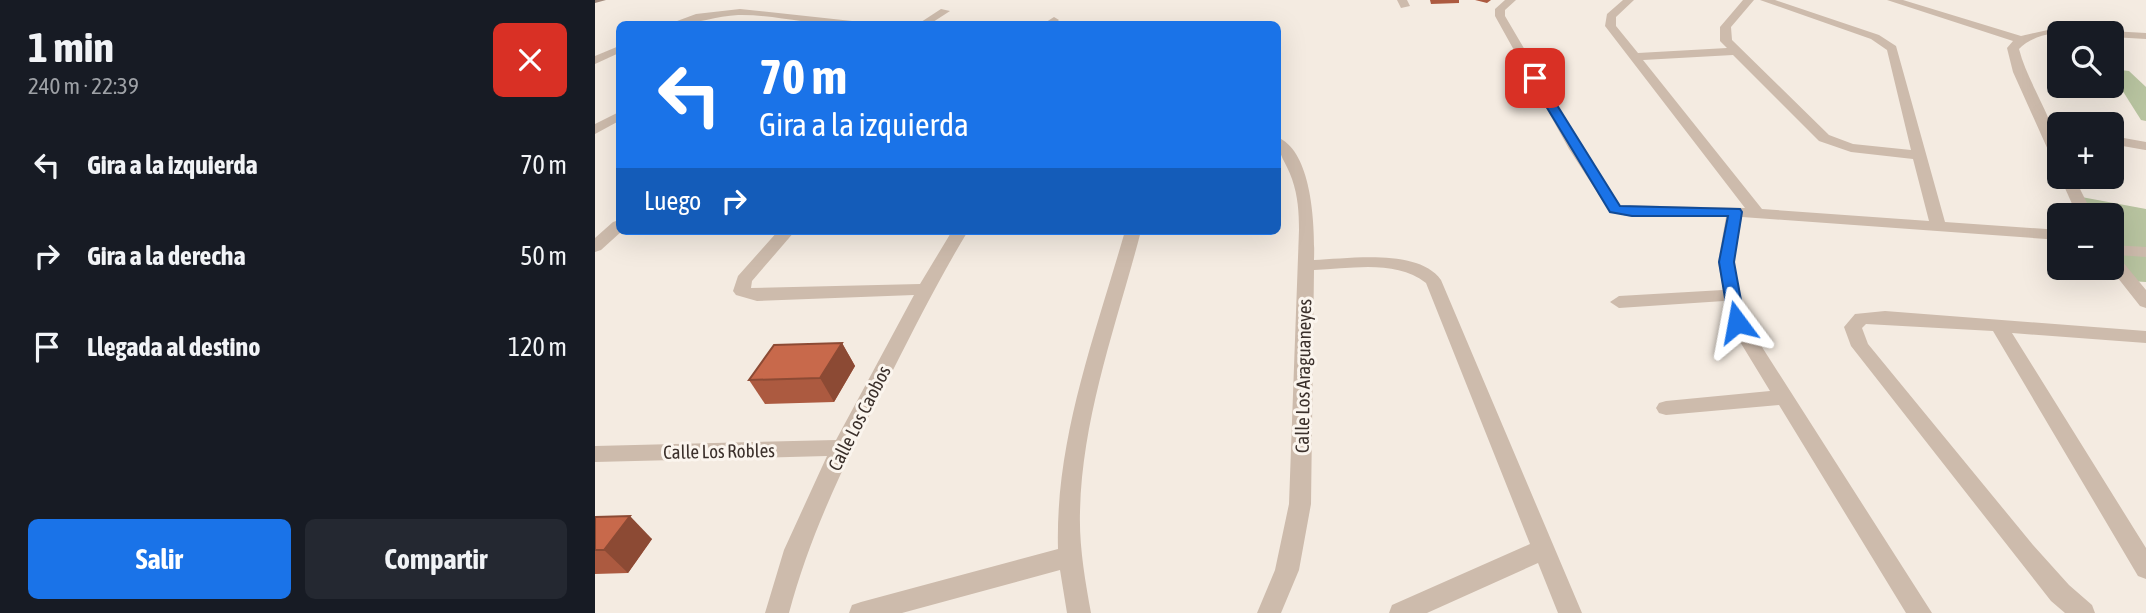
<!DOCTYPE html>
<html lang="es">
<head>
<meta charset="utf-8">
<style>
  body { margin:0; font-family:"Asap Condensed",sans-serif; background:#242831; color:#f1f3f6; height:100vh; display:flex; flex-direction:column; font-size:26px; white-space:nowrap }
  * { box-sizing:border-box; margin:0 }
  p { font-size:23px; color:#9ea1a6 }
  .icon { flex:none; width:38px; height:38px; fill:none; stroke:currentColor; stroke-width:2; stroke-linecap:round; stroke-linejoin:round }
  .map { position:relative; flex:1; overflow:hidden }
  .panel { display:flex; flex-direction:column; background:#171b24; width:595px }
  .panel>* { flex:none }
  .hud { position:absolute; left:21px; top:21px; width:665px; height:214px; border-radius:10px; box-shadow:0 7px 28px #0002; background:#1a73e8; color:#fff; overflow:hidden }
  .tools { position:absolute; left:1452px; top:21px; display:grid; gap:14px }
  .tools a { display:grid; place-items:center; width:77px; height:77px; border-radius:10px; background:#171b24; box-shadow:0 7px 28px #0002; font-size:35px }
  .pin { position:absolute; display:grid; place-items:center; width:60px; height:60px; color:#fff; margin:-30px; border-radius:14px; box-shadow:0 4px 10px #0006 }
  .me { position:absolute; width:77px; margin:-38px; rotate:347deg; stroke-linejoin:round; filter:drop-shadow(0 0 5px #0008) }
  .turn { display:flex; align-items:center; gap:24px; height:147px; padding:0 28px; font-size:32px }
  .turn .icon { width:91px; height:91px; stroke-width:2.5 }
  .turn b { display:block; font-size:49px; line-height:60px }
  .then { display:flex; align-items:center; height:66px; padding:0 28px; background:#0003; gap:14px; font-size:26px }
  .round { display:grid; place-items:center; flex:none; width:74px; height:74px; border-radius:10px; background:#242831 }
  .head { display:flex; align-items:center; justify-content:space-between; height:119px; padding:0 28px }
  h1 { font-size:42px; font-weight:700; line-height:52px }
  .action { display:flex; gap:14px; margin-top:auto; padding:14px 28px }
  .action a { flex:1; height:80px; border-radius:10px; background:#1a73e8; color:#fff; font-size:28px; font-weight:700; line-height:80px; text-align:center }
  .action a+a { background:#242831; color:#f1f3f6 }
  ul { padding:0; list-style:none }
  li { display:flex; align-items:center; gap:21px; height:91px; padding:0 28px }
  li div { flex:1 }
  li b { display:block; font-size:26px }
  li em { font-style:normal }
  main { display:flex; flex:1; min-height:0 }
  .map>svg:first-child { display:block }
  .green { fill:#b8c4a0 }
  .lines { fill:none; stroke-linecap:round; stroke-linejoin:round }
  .lane { stroke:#cdbbac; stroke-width:8 }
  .street { fill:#cdbbac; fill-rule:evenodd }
  .secondary { fill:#a18a7d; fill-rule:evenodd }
  .wall { fill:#ac5a40 }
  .shaded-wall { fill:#8c4a34 }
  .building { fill:#c8694b; stroke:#8c4a34; stroke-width:2 }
  .route { fill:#1a73e8; stroke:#114b97; stroke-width:2 }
  .labels { text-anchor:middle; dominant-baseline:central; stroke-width:6; stroke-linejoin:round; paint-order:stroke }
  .street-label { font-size:19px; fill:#3b302b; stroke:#fbf5ee }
</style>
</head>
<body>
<main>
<section class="panel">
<div class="head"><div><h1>1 min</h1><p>240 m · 22:39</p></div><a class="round" style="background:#d93025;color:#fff"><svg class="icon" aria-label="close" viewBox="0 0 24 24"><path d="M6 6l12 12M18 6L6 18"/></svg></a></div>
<ul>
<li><svg class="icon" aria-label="left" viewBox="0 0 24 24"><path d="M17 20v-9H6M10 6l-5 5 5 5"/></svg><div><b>Gira a la izquierda</b></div><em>70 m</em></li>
<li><svg class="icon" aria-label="right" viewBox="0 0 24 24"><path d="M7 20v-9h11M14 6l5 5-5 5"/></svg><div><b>Gira a la derecha</b></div><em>50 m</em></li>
<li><svg class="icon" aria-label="arrive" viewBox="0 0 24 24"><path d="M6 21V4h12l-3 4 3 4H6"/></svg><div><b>Llegada al destino</b></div><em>120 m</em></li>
</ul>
<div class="action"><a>Salir</a><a>Compartir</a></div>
</section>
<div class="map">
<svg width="1551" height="613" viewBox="0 0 1551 613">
  <rect width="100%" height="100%" fill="#f4ebe1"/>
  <g class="green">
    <polygon points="1517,69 1534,71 1551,87 1551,121 1546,120 1517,74"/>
    <polygon points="1481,196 1551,209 1551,282 1534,281 1517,259 1517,215 1490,215"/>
  </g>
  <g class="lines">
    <g class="lane">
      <polyline points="1446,121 1475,124"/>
      <polyline points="1517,140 1551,146"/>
    </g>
    <g class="street">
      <polygon points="802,0 812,0 815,6 806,8"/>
      <path d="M910,0H921L910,10V16L988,149L1025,205L1150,208L1010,26L1012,14L1028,0H1039L1021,17V26L1043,53L1132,48L1125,41V27L1148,0H1159L1136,27L1137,40L1234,135L1258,144L1316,150L1292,50L1276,39L1165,0H1180L1284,35L1301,46L1350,222L1465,230V240L1147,217L1139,262L1151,322L1337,613H1311L1184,405L1071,415L1064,413L1061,408L1064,403L1071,401L1175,391L1133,322L1129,301L1024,308L1015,302L1024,296L1128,290L1123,262L1131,217H1037L1015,212L974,149L900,16V9ZM1138,55L1224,141L1256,152L1318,159L1334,221L1167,209L1048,60Z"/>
      <path d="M1292,0H1308L1426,36L1462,28L1551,33V39L1517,37V33C1487,33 1447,26 1424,49C1434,88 1465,125 1465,165L1458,161L1418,72L1412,48L1418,41Z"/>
      <path d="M145,9L257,21L262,24C223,28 183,14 143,15C120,16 96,26 74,24L101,14Z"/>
      <polygon points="346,9 355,11 335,24 323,24"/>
      <polygon points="459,17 464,20 460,24 448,24"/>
      <polygon points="24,46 24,53 0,64 0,56"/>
      <polygon points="24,112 24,121 0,134 0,124"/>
      <path d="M682,137C718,151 720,228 719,260C754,259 823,248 846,280L987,613H963L943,563L832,613H794L797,605L935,544L831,283C800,259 755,269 719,270L716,504L704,570L686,613H662L680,570L694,504L704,230C704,213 703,196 697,179C692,164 682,153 682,137Z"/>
      <polygon points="1465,177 1479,177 1498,215 1482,215"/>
      <polygon points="24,220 27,231 6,250 0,252 0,238 18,222"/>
      <path d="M183,231H200L157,281L156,288L325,284L357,231H373C345,277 322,323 297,372C256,450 217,527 194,613H170L189,550L232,456L0,462V446L241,440L319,295L162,301L141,295L138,291L143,276Z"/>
      <path d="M530,231H546C522,323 487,416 485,512C484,546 490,580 496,613H472L465,570L307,613H254L257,605L266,602L463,549C460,439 500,336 530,231Z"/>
      <polygon points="1517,245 1551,247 1551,257 1522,255 1551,290 1551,308 1545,306 1515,268"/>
      <polygon points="1290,311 1551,331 1551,343 1417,333 1551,548 1551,579 1543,576 1398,331 1271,324 1267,328 1273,344 1438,545 1474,585 1497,605 1500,613 1470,613 1456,601 1256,346 1249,327 1260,314"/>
    </g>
    <polygon class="secondary" points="0,0 11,0 0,3"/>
  </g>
  <g class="wall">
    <polygon points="835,0 864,0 864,3 836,4"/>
    <polygon points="880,0 896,0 892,3"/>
    <polygon points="247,343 260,366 239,402 170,404 154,380"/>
    <polygon points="0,517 57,539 33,573 0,574"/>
  </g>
  <g class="shaded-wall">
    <polygon points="247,343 260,366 239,402 225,378"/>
    <polygon points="35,516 57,539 33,573 9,550"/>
  </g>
  <g class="building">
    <polygon points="247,343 225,378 154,380 179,345"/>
    <polygon points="35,516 9,550 0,550 0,517"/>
  </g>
  <polygon class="route" points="936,76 945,78 1025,206 1145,209 1147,212 1139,262 1150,322 1148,325 1142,327 1134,322 1124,262 1133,216 1037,216 1015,212 934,78"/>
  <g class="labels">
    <g class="street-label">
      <text transform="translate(708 376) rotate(-89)">Calle Los Araguaneyes</text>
      <text transform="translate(264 418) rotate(-63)">Calle Los Caobos</text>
      <text transform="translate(124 451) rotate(-1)">Calle Los Robles</text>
    </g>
  </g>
</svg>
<div class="tools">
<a><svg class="icon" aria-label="search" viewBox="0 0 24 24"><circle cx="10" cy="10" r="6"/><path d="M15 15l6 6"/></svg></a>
<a>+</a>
<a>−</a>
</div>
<div class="pin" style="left:940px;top:78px;background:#d93025"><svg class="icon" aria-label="arrive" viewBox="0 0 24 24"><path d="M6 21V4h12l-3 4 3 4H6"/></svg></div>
<svg class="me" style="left:1142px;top:322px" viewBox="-20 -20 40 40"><path d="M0-17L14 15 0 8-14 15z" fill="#1a73e8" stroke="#fff" stroke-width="4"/></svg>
<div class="hud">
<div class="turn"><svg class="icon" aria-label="left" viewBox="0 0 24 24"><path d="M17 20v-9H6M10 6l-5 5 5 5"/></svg><div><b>70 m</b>Gira a la izquierda</div></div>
<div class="then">Luego<svg class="icon" aria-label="right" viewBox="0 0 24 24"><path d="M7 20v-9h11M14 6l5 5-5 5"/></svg></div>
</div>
</div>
</main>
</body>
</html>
